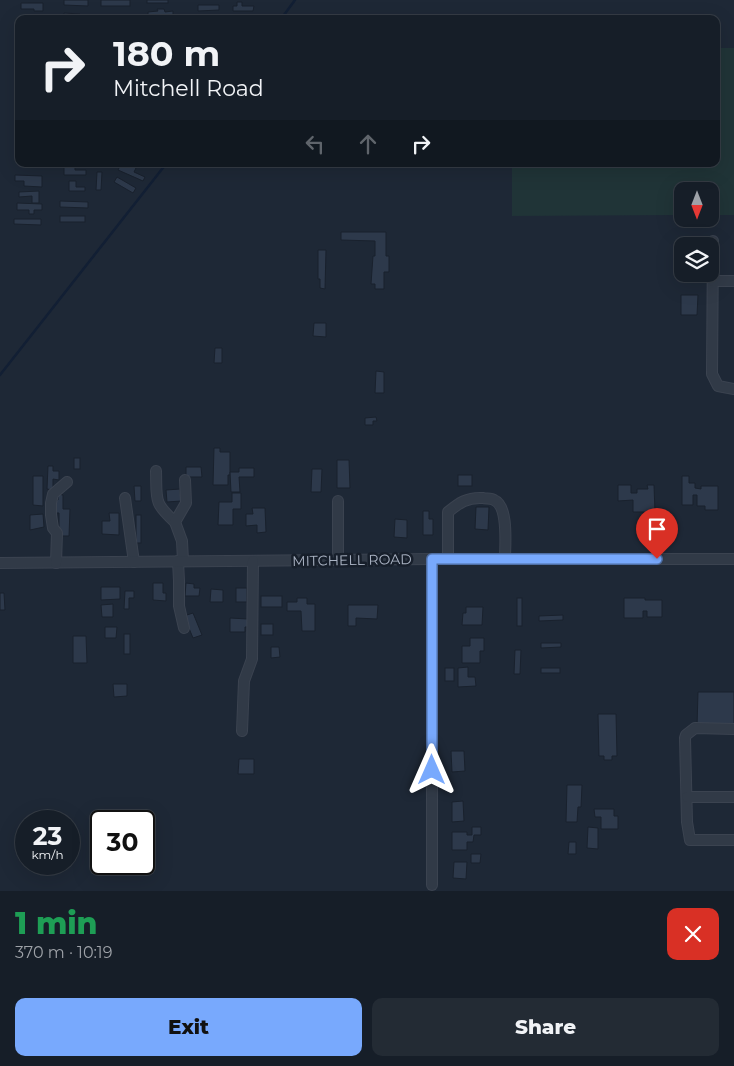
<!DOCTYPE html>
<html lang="en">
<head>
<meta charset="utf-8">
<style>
  body { margin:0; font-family:Montserrat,sans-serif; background:#232b34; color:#f1f3f6; height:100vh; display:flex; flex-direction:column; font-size:19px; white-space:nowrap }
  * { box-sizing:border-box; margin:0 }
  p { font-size:16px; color:#9ea2a8 }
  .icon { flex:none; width:28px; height:28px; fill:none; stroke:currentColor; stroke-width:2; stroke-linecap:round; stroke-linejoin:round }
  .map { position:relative; height:891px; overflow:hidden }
  .panel { display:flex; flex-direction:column; background:#161e28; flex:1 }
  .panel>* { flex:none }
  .banner { position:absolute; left:15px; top:15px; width:705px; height:152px; border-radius:10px; box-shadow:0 5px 20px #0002,0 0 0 1px #353c45; background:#161e28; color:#f1f3f6; overflow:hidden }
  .needle { width:32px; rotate:180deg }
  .tools { position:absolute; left:674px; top:182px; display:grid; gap:10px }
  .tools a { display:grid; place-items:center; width:45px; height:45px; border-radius:10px; background:#161e28; box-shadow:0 5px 20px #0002,0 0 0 1px #353c45; font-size:25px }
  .speed { position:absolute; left:15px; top:810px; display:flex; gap:10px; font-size:25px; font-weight:700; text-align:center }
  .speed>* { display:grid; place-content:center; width:65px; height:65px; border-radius:50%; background:#161e28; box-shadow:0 5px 20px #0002,0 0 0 1px #353c45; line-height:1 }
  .speed small { font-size:12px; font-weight:400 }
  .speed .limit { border:2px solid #111; border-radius:8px; background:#fff; color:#111 }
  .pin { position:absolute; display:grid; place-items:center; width:42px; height:42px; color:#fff; margin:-51px -21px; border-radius:50% 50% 50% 0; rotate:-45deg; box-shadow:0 0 5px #0007 }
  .pin .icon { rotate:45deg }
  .me { position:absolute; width:55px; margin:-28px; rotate:0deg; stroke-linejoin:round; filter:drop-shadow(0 0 4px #0008) }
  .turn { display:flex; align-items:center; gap:18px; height:105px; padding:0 15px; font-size:22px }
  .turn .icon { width:65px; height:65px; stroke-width:2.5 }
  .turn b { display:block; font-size:35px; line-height:42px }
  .lanes { display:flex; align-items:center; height:48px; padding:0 15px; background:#0003; justify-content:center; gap:25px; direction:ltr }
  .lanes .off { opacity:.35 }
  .round { display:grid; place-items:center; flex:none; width:52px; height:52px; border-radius:10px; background:#232b34 }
  .summary { display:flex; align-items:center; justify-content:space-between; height:85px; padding:0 15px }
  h1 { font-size:30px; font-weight:800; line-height:38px; color:#1e9e55 }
  .primary-button { display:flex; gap:10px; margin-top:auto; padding:10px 15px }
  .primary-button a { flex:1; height:58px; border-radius:10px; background:#78a9fd; color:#111; font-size:20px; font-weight:800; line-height:58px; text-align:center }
  .primary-button a+a { background:#232b34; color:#f1f3f6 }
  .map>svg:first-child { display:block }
  .green { fill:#203437 }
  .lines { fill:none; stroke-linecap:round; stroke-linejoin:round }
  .stream { stroke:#121f34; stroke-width:2.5 }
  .building { fill:#2d394b; stroke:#19212d }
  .minor-casing { stroke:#3b4350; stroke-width:12 }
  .minor { stroke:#313a47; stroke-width:10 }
  .route-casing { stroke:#4e6ea4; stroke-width:12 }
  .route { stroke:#78a9fd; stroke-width:9 }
  .labels { text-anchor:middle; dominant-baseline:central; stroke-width:5; stroke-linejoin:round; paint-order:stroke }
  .street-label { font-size:14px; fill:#abb4c4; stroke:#171f2b }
</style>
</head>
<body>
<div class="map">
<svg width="734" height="891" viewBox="0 0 734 891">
  <rect width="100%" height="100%" fill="#1e2836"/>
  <polygon class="green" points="716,48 734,48 734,215 710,215 710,191 682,191 682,215 512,216 512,164 716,164"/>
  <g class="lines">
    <g class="stream">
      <polyline points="281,19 295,0"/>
      <polyline points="0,375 166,164"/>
    </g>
  </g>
  <g class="building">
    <polygon points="64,0 88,0 88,6 64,5"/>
    <rect x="101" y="0" width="29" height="6"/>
    <rect x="147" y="0" width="21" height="3"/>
    <polygon points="237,2 242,2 242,6 254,6 253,11 233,11 233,6 237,6"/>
    <polygon points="21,3 43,3 43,11 34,11 34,9 21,9"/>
    <polygon points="198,5 219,5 219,10 198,11"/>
    <polygon points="157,9 164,9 165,12 173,11 173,17 148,17 148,12 158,11"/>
    <polygon points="64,13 80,14 80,19 64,19"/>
    <polygon points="121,164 128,167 129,165 136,168 134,172 145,177 143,181 118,170"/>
    <polygon points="64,166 75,166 75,170 86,170 86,175 64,175"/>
    <polygon points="97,172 102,172 101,190 96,190"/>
    <polygon points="15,175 42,176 42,187 24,186 24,181 15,181"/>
    <polygon points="117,177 136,188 133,193 114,182"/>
    <polygon points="69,181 76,181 76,187 85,187 85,191 69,191"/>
    <polygon points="39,191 39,203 32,203 32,196 19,197 19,192"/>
    <polygon points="60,201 88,202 88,208 60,207"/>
    <polygon points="17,203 42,204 42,210 34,210 34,214 29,214 29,210 17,210"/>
    <rect x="60" y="216" width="25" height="6"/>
    <polygon points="14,219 41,219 41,225 14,224"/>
    <polygon points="341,232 386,232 386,256 389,256 389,272 384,272 384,289 375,289 375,284 371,284 373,256 375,256 375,241 341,240"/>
    <polygon points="318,250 326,250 325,289 320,288 320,279 318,279"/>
    <polygon points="684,274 698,274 698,276 696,276 696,281 684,281"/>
    <polygon points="681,295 698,295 697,315 681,315"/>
    <polygon points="314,323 326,323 326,337 313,336"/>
    <polygon points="215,348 222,348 222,363 214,363"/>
    <polygon points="376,371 384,372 384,393 375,393"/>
    <polygon points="376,417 377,421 373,421 373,425 365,425 365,418"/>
    <polygon points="214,448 220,448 220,452 230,452 230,475 228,475 228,485 213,485"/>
    <rect x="74" y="458" width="6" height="11"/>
    <polygon points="337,460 349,460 350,488 337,488"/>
    <polygon points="48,466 53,466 53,471 59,471 59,480 53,479 53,490 47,489"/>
    <polygon points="186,467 201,467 202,477 186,477"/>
    <polygon points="239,468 254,468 254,477 239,477 240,492 231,492 230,472 239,472"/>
    <polygon points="312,469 322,469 321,492 311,492"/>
    <rect x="458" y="475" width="14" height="11"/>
    <polygon points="33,476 43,476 43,506 33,505"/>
    <polygon points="682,476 689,476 689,483 695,483 695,488 701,489 701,486 718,486 718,510 705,510 705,506 697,506 697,495 693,495 693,505 682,505"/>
    <polygon points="618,485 631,485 631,493 637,493 637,489 648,489 647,485 654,485 655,512 633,512 633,500 618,501"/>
    <polygon points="134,486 141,486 141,501 135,501"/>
    <polygon points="180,489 181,501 167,502 166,490"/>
    <polygon points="232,493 241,493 241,509 233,509 233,525 218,525 219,502 232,502"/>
    <polygon points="58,494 63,495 63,509 70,509 69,536 59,536 59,513 53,513 54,500 58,500"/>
    <polygon points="476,507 489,507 488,530 475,529"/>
    <polygon points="252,508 265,508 266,532 257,533 257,525 246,526 246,514 253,514"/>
    <polygon points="423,511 429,511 429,519 433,519 433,535 423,535"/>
    <polygon points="109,513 119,513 119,535 102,534 102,521 110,521"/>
    <polygon points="43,514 44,527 30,530 30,515"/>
    <rect x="136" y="515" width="5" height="28"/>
    <polygon points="395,519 407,520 407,538 394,537"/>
    <polygon points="153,583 163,583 163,593 166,593 166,601 153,600"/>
    <polygon points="186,583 194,584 194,588 200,588 199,596 185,596"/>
    <polygon points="101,587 120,587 120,599 101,600"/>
    <rect x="236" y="588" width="11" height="14"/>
    <polygon points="211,589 223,590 223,602 210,602"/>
    <polygon points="125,591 134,591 134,598 129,598 129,609 124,609"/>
    <polygon points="0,593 4,593 5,610 0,610"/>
    <rect x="261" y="596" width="21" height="11"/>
    <polygon points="297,598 307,598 307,604 315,604 315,631 302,631 301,611 287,611 287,602 297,602"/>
    <rect x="517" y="598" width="5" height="28"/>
    <polygon points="624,598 645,598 645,600 662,600 662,617 647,617 647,611 643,611 643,618 624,618"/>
    <polygon points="113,604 113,617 102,617 101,605"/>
    <polygon points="348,605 378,605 377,619 356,618 356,626 348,626"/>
    <polygon points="466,607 483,607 482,625 462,625 463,613 466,613"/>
    <polygon points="193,613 202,635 193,638 184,616"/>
    <polygon points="563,615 563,620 539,621 539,616"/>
    <polygon points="230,618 248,619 248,627 245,627 245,632 230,632"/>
    <rect x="261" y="624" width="12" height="11"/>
    <polygon points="105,627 117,627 116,638 105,638"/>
    <rect x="124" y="634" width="6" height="20"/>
    <polygon points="73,636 86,636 87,663 73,663"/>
    <polygon points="470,638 484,638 484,651 480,651 480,663 462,663 462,646 470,646"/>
    <polygon points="541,643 561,643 561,647 541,648"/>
    <polygon points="271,647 279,647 280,657 271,658"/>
    <polygon points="515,650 521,650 520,674 514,674"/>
    <polygon points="468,667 468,677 475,677 476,686 458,687 458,668"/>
    <rect x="445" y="668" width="9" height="13"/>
    <rect x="541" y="668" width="19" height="5"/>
    <polygon points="113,684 127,684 127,696 114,697"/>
    <polygon points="698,692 734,692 734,727 697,727"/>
    <polygon points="598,714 616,714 617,756 612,756 612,760 604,760 604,756 599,756"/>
    <polygon points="451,751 464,751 465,771 452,772"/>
    <polygon points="239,759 254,759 254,774 238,774"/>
    <polygon points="567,785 582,785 581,807 578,807 577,822 566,822"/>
    <polygon points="463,801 464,821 452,822 452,802"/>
    <polygon points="594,809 614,809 614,816 618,816 618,829 601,829 601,817 595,817"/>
    <polygon points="472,827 481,827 481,835 474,835 473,842 467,842 467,850 452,850 452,832 467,832 467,835 472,835"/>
    <polygon points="588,827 598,828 598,849 587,848"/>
    <polygon points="569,842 576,842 576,854 568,854"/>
    <polygon points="471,854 481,854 480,863 471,863"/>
    <polygon points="454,862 467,862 466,879 453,878"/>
  </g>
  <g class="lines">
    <g class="minor-casing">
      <g id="minor">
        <polyline points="713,241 712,374 718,386 734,389"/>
        <polyline points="713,281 734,281"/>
        <path d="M156,471C157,500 153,502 175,522"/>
        <polyline points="125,498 134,562"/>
        <path d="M448,559V512C459,503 467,497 483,498C486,499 491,498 494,500C509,506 505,545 505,559"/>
        <polyline points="338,560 338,501"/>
        <polyline points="178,561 179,581 179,606 184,628"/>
        <polyline points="183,561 182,541 175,522 186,503 185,480"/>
        <polyline points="0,563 432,559 734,559"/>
        <polyline points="56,563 57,533 53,528 51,515 51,503 53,494 67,482"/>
        <polyline points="734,729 695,728 686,735 685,738 687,822 690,840 734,840"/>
        <polyline points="242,731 244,681 252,659 253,561"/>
        <polyline points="687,797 734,797"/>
        <polyline points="432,885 432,559"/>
      </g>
    </g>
    <use href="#minor" class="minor"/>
  </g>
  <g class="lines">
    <g class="route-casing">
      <polyline id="route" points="432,770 432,559 657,559"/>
    </g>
    <use href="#route" class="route"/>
  </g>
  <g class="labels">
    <g class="street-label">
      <text transform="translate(352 560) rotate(-1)">MITCHELL ROAD</text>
    </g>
  </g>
</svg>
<div class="tools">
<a><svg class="needle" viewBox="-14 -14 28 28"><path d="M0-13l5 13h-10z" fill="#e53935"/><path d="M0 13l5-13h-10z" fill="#9ea2a8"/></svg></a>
<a><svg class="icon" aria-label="layers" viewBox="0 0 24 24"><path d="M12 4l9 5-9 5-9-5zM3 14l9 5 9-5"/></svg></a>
</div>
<div class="speed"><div>23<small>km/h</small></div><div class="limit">30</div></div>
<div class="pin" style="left:657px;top:559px;background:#d93025"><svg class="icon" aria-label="arrive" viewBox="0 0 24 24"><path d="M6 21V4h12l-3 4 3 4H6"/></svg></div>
<svg class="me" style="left:432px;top:770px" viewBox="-20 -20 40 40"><path d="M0-17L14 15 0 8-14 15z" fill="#78a9fd" stroke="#fff" stroke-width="4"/></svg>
<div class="banner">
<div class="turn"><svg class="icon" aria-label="right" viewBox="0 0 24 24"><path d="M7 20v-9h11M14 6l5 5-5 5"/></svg><div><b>180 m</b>Mitchell Road</div></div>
<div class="lanes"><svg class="icon off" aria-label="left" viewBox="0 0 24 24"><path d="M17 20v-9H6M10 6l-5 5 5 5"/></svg><svg class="icon off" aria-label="ahead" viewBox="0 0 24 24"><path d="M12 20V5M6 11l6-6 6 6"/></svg><svg class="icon" aria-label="right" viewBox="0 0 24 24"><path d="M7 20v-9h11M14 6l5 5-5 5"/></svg></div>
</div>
</div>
<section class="panel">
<div class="summary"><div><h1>1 min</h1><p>370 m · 10:19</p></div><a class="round" style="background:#d93025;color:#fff"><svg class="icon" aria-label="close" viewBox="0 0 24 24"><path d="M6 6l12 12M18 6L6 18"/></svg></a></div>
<div class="primary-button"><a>Exit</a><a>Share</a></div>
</section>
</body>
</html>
